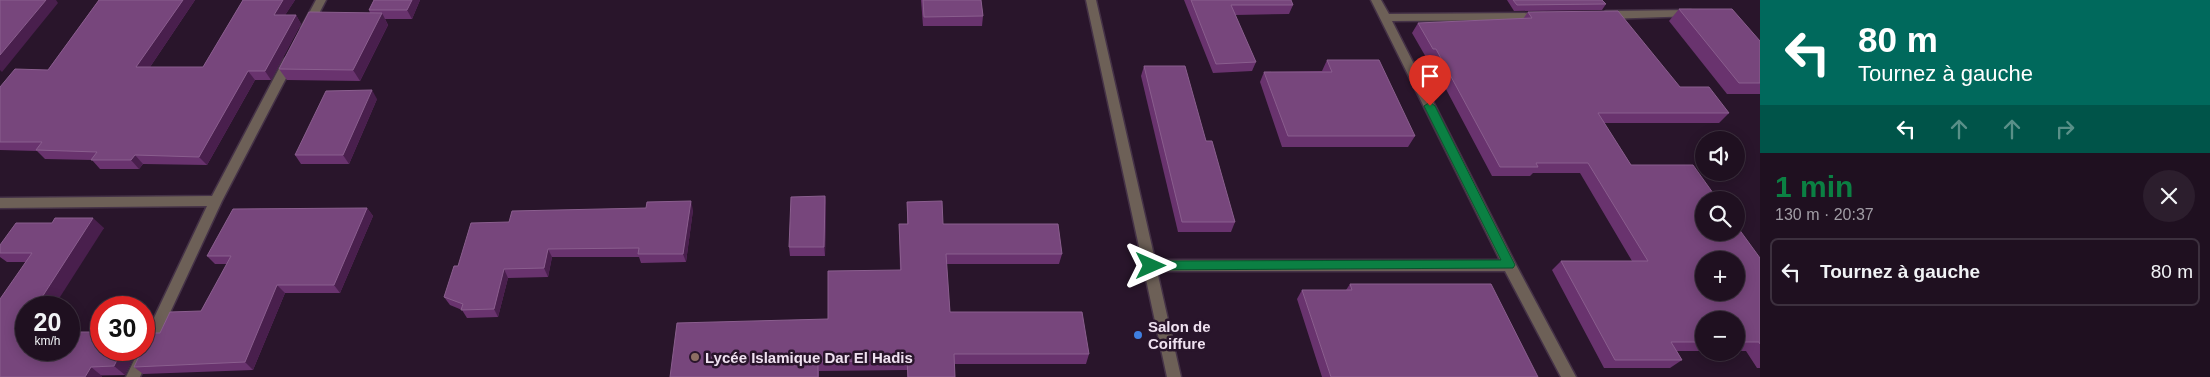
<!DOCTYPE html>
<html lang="fr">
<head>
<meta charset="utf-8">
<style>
  body { margin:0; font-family:Arial,sans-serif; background:#2c1e2d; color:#f1f3f6; height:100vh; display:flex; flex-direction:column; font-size:19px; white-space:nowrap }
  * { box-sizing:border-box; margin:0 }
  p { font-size:16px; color:#a19da5 }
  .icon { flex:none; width:28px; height:28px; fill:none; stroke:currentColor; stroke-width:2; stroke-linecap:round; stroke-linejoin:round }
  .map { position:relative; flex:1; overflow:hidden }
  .drawer { display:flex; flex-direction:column; background:#1f1020; width:450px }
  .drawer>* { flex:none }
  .banner { background:#00695c; color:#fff; overflow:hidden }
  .buttons { position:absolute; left:1695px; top:131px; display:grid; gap:10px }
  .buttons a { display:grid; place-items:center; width:50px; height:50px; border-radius:50%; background:#1f1020; box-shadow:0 2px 12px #0003,0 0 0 1px #3c303e; font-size:25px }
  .speed { position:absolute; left:15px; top:296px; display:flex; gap:10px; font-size:25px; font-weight:700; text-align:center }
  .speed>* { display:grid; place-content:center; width:65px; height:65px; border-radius:50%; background:#1f1020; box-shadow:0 2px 12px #0003,0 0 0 1px #3c303e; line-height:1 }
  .speed small { font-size:12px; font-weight:400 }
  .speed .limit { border:8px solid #d22; background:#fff; color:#111 }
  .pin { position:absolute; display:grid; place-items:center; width:42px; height:42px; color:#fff; margin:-51px -21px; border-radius:50% 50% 50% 0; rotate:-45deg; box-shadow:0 0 5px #0007 }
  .pin .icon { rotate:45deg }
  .me { position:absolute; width:55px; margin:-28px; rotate:90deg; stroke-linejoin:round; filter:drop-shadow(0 0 4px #0008) }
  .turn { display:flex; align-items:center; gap:18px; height:105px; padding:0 15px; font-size:22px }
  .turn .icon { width:65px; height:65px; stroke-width:2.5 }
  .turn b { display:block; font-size:35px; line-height:42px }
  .lanes { display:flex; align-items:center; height:48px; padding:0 15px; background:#0003; justify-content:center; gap:25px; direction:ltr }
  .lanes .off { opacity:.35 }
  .round { display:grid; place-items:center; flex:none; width:52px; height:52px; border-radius:26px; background:#2c1e2d }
  .head { display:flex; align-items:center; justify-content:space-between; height:85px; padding:0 15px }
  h1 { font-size:30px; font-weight:700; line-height:38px; color:#0b8043 }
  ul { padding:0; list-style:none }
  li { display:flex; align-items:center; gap:15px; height:68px; margin:0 10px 8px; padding:0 5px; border:2px solid #3c303e; border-radius:8px }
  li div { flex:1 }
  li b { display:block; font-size:19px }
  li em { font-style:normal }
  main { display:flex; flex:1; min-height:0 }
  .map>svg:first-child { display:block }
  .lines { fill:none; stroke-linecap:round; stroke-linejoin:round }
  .street-casing { stroke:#453247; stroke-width:3 }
  .street { fill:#6d6057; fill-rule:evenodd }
  .wall { fill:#69336e }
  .shaded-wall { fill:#491f4d }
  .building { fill:#77467c; stroke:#8a5e8e; fill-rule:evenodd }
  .route { fill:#0b8043; stroke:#07532c }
  .shop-dot { fill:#3f7fe0; stroke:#29152b; stroke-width:2 }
  .education-dot { fill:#8d6e63; stroke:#29152b; stroke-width:2 }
  .labels { text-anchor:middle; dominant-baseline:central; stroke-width:5; stroke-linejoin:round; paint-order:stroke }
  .poi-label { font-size:15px; font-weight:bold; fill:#efe1f0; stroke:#29152b; text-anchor:start }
</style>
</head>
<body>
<main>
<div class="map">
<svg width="1760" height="377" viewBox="0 0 1760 377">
  <rect width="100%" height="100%" fill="#29152b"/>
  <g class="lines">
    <g class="street-casing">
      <g id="street">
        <polygon points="316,0 326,0 310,31 302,31 301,28"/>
        <polygon points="1086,0 1096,0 1155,260 1500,260 1371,0 1381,0 1389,14 1545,13 1546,16 1545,19 1541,20 1392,21 1514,261 1576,377 1561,377 1505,271 1157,271 1181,377 1167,377"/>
        <polygon points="1691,10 1695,12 1695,16 1606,19 1601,15 1606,11"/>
        <polygon points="290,55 296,59 222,201 140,377 126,377 139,350 144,350 144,339 207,206 0,208 0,198 212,196 284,59"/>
      </g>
    </g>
    <use href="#street" class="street"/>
  </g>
  <g class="wall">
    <polygon points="99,0 195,0 150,67 203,67 243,0 295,0 285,15 296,15 301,24 271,80 255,80 207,165 143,164 139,169 100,169 92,160 45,159 37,151 0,150 0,87 48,70"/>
    <polygon points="374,0 420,0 412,19 385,19 388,25 360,81 287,80 279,69 370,13 369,10"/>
    <polygon points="921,0 981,0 983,16 982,26 923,26"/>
    <polygon points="1184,0 1291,0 1293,5 1289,14 1235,15 1256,62 1252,71 1213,73"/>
    <polygon points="1507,0 1602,0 1606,4 1602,10 1514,11"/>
    <polygon points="1679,9 1760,41 1760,94 1727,94 1669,21"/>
    <polygon points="1528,12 1680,87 1729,113 1719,123 1604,123 1631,165 1760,258 1760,368 1757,368 1746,351 1736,351 1736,320 1704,320 1704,351 1677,351 1682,360 1670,368 1604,368 1552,270 1561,261 1632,261 1580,173 1533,173 1530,176 1492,176 1430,59 1427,59 1412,33 1418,23 1523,19"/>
    <polygon points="1327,60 1415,136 1408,147 1282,147 1260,82 1264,72 1322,71"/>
    <polygon points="1144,66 1206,141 1235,222 1231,232 1178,232 1141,76"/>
    <polygon points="377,99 349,164 301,164 295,155"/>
    <polygon points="825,196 826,205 825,256 790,256 789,247"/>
    <polygon points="907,202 943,224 1062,254 1059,264 946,264 950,312 1089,354 1086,364 955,364 955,377 907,377 907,370 819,371 819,377 670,377 828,319 900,270 899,224 907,224"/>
    <polygon points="367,208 373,216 340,293 285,293 253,370 143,374 134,367 201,311 227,264 215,264 207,256"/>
    <polygon points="693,210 686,262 641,263 639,257 552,257 548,277 508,278 498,317 467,318 462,310 450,305 444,297 458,266 509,222"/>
    <polygon points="104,228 26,308 26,350 137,350 125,375 0,377 25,262 7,262 0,257 0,245"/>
    <polygon points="1350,284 1538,377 1322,377 1297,299 1302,290 1346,290"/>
  </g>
  <g class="shaded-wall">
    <polygon points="46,0 56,0 58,3 2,72 0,70 0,55"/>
    <polygon points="183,0 195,0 144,76 136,67"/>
    <polygon points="283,0 295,0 280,23 274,15"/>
    <polygon points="412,0 420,0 412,19 407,10"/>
    <polygon points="382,13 388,25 360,81 353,70"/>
    <polygon points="296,15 301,24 271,80 265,71"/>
    <polygon points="248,71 255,80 207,165 199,157"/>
    <polygon points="372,90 377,99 349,164 343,155"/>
    <polygon points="135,155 143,164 139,169 131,160"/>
    <polygon points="825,196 826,205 825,256 824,247"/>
    <polygon points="691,201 693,210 686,262 683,254"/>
    <polygon points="367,208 373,216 340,293 334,285"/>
    <polygon points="93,218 104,228 53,308 35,308"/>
    <polygon points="548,249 552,257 548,277 544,268"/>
    <polygon points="504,269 508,278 498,317 494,309"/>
    <polygon points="277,285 285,293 253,370 245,362"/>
    <polygon points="26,321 26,337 19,332"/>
    <polygon points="122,350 137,350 125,375 114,366"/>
    <polygon points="91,367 102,376 102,377 85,377"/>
  </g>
  <g class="building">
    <polygon points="0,0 46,0 0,55"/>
    <polygon points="99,0 183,0 136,67 203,67 243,0 283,0 274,15 296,15 265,71 248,71 199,157 135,155 131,160 91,160 97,152 36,150 42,142 0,142 0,87 15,69 48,70"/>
    <polygon points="374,0 412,0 407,10 369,10"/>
    <polygon points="923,0 981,0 983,16 924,17"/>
    <polygon points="1191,0 1291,0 1293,5 1231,5 1256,62 1216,64"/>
    <polygon points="1513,0 1602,0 1606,4 1517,5"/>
    <polygon points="1679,9 1732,9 1760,41 1760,83 1739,83"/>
    <path d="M1618,11L1680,87H1709L1729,113H1598L1631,165H1693L1718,200H1704V232H1736V225L1760,258V344L1759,342H1736V320H1704V342H1671L1682,360H1615L1561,261H1648L1588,163H1536L1538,167H1500L1436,49H1433L1418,23L1532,18L1528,12ZM1704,260H1736V292H1704Z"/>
    <polygon points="309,12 382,13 353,70 279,69"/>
    <polygon points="1327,60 1379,60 1415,136 1288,136 1264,72 1332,72"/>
    <polygon points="1144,66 1185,66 1206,141 1212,141 1235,222 1182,222"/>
    <polygon points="372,90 343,155 295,155 326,91"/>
    <polygon points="825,196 824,247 789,247 791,197"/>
    <polygon points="691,201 683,254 638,254 639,248 548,249 544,268 504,269 494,309 461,310 463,304 444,297 454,266 458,266 471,223 509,222 512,211 646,208 647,202"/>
    <polygon points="942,201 943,224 1058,224 1062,254 946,254 950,312 1082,312 1089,354 954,354 955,377 908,377 907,360 818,362 818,377 670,377 677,323 828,319 828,271 901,270 899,224 908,224 907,202"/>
    <polygon points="367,208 334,285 277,285 245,362 134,367 142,350 144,350 144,346 150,333 160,333 170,312 201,311 231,256 207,256 233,209"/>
    <polygon points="55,218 93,218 35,308 26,308 26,321 19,332 26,332 26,350 69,350 69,332 101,332 101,350 122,350 114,366 91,367 85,377 0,377 0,299 32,253 0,253 0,245 16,223 52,223"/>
    <polygon points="1350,284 1491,284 1538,377 1331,377 1302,290 1352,290"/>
  </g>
  <polygon class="route" points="1430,102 1435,106 1513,261 1515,265 1513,268 1147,270 1145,266 1151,261 1501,260 1424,106"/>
  <circle class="shop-dot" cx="1138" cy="335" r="5"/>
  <circle class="education-dot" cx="695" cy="357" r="5"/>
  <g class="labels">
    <g class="poi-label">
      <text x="1148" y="326">Salon de<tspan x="1148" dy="17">Coiffure</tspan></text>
      <text x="705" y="357">Lycée Islamique Dar El Hadis</text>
    </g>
  </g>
</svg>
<div class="buttons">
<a><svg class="icon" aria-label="sound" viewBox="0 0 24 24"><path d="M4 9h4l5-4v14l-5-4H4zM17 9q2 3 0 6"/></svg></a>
<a><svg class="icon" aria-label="search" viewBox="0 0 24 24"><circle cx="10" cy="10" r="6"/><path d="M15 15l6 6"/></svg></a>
<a>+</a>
<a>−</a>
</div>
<div class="speed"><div>20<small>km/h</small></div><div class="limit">30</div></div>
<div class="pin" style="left:1430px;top:106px;background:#d93025"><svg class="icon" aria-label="arrive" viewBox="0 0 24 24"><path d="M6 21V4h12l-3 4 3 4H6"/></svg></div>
<svg class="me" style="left:1151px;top:266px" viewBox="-20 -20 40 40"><path d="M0-17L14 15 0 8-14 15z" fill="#0b8043" stroke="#fff" stroke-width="4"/></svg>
</div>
<section class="drawer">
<div class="banner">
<div class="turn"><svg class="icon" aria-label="left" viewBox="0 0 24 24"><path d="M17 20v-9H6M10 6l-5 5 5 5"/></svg><div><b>80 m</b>Tournez à gauche</div></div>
<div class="lanes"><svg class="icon" aria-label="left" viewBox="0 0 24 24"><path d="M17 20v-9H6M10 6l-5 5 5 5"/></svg><svg class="icon off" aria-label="ahead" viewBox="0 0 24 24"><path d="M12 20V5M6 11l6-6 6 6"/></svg><svg class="icon off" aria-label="ahead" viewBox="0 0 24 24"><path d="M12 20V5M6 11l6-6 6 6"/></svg><svg class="icon off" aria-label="right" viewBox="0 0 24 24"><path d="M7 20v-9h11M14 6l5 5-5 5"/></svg></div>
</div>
<div class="head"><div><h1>1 min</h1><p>130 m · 20:37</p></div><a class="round"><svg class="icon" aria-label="close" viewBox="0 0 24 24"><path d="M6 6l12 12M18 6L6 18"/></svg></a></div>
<ul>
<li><svg class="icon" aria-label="left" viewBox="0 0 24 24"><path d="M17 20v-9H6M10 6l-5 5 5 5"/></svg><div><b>Tournez à gauche</b></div><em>80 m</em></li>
</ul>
</section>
</main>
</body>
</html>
